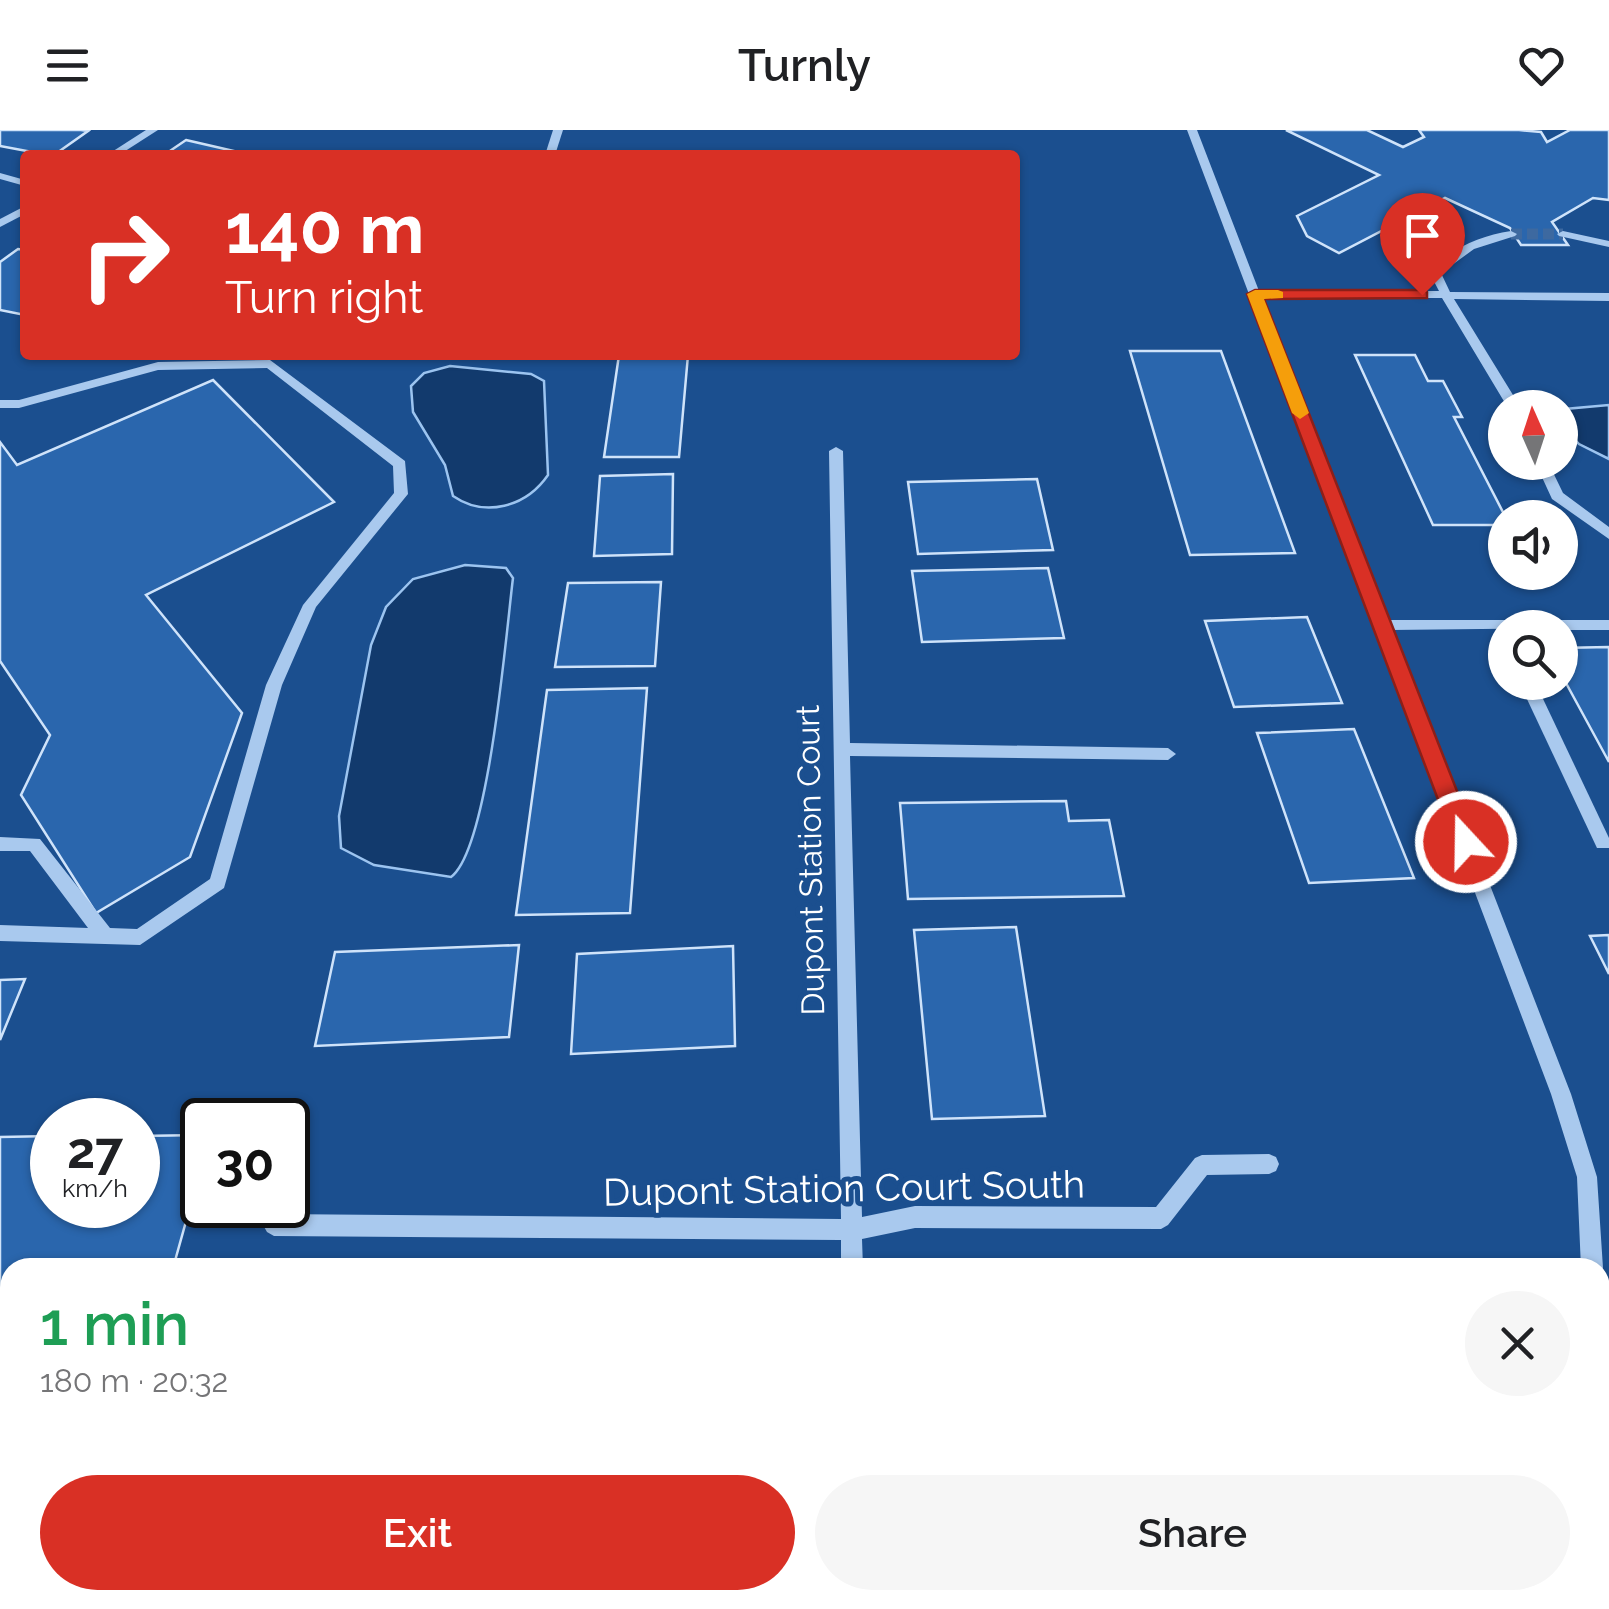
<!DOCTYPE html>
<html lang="en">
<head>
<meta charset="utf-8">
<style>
  body { margin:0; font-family:Raleway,sans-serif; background:#f6f6f6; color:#202124; height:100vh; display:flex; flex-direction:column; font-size:38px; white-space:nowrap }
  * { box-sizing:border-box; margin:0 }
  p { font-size:32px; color:#757577 }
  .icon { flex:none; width:55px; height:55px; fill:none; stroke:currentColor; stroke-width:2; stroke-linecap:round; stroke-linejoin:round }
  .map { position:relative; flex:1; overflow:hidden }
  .panel { position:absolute; left:0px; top:1128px; width:1610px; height:352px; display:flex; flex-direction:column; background:#fff; border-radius:30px 30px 0 0; box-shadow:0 2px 8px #0004 }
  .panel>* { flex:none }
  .guide { position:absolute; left:20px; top:20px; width:1000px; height:210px; border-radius:10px; box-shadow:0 2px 8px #0004; background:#d93025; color:#fff; overflow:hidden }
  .needle { width:65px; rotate:357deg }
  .fabs { position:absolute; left:1488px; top:260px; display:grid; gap:20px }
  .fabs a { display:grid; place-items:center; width:90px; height:90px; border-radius:50%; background:#fff; box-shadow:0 2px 8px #0004; font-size:50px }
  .speed { position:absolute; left:30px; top:968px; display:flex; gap:20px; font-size:50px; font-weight:700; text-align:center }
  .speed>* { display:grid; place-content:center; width:130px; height:130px; border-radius:50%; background:#fff; box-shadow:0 2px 8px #0004; line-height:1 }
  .speed small { font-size:25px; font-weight:400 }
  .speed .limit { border:5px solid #111; border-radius:15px; background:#fff; color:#111 }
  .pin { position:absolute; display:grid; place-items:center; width:85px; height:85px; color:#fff; margin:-102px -42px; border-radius:50% 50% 50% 0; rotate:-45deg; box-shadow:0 0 10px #0007 }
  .pin .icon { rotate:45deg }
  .me { position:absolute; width:110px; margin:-55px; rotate:339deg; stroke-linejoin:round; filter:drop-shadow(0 0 8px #0008) }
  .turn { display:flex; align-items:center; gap:35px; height:210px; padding:0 40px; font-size:45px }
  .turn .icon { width:130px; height:130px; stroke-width:2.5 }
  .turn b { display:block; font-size:70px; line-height:85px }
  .round { display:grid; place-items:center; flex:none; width:105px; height:105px; border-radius:52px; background:#f6f6f6 }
  .summary { display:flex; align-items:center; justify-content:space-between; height:170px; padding:0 40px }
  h1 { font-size:60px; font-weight:600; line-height:75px; color:#1e9e55 }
  .button { display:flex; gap:20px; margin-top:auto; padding:20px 40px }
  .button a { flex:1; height:115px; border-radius:60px; background:#d93025; color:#fff; font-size:40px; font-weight:600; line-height:115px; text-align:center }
  .button a+a { background:#f6f6f6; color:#202124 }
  header { display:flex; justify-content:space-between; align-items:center; height:130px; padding:0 40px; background:#fff; font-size:45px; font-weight:600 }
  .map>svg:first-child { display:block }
  .water { fill:#123a6d; stroke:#9cc4f0; stroke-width:2.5 }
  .building { fill:#2a66ad; stroke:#cfe3fa; stroke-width:2.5 }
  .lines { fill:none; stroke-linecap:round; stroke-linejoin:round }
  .minor-tunnel { stroke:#3d69a0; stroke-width:11; stroke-dasharray:11 5; stroke-linecap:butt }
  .minor { fill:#a9c9ee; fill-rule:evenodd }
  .route { fill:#d93025; stroke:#8d1f18; stroke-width:2.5 }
  .slow { fill:#f59e0b }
  .labels { text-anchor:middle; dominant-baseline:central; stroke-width:10; stroke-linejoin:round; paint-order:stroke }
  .street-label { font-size:32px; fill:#fff; stroke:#1b4f8f }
  .near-street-label { font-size:38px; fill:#fff; stroke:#1b4f8f }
</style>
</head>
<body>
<header><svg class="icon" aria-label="menu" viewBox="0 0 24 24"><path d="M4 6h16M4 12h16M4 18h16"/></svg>Turnly<svg class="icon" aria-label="heart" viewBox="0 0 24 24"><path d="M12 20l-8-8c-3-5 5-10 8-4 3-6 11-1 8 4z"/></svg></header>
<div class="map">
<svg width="1609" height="1479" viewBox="0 0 1609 1479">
  <rect width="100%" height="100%" fill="#1b4f8f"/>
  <g class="water">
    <path d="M450,236L531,244L544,251L548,345C526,377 485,388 453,366L445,335L413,282L411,256L424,243Z"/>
    <polygon points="1609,275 1609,329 1579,314 1561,295 1565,279"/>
    <path d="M465,435L506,438L513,448C506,503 489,719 451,747L374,735L341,718L339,686L371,515L386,477L413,449Z"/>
  </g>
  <g class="building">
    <polygon points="0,0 81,0 88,1 54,25 48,25 0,16"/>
    <polygon points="1286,0 1367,0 1403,17 1424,7 1419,0 1519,0 1541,2 1547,12 1570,0 1609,0 1609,70 1593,68 1552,92 1568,115 1521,115 1510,98 1445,68 1339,123 1307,106 1297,86 1379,45"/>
    <polygon points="186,10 251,25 164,25"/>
    <polygon points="18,119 25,120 25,185 0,180 0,132"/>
    <polygon points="1130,221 1221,221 1295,423 1190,425"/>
    <polygon points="619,225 688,225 679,327 604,327"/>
    <polygon points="1355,225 1415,225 1428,251 1443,251 1462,287 1454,287 1506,388 1505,395 1433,395"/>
    <polygon points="213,250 334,372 146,465 242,583 190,727 96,783 21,665 50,605 0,531 0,312 17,335"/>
    <polygon points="673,344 672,424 594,426 600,346"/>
    <polygon points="1037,349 1053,420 918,424 908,352"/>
    <polygon points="1048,438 1064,508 922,512 912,441"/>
    <polygon points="661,452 655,536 555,537 568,453"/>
    <polygon points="1307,487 1342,573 1234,577 1205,491"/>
    <polygon points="1609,517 1609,632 1560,542 1560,518"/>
    <polygon points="647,558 630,783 516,785 547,560"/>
    <polygon points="1354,599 1414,748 1309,753 1257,603"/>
    <polygon points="1066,671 1069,691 1109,690 1124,766 908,769 900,673"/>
    <polygon points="1016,797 1045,986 932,989 914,800"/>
    <polygon points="1609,805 1609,844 1590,806"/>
    <polygon points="519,815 509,907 315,916 335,822"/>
    <polygon points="733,816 735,916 571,924 577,824"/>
    <polygon points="25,849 0,910 0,850"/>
    <polygon points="202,1005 202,1034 173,1138 10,1138 10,1181 0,1181 0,1007 52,1006 52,1075 138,1075 138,1006"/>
  </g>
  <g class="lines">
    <polyline class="minor-tunnel" points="1511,104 1563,104"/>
    <g class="minor">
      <polygon points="146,0 158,0 119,25 107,25"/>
      <polygon points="553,0 563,0 555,25 545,25"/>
      <path d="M1187,0H1197L1259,161H1439L1429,142C1452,118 1479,106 1511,101L1517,104L1515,106L1474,119L1441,143L1450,162L1609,163V171L1454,169L1521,278H1508L1442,168H1262L1387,490H1609V500H1560V498L1391,500L1571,964L1597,1047L1603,1138L1600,1145V1138H1581L1577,1047L1551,964Z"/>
      <polygon points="0,43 25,50 25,56 0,49"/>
      <polygon points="25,76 25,84 0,97 0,89"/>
      <polygon points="1563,101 1609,111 1609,117 1559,106 1557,104"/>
      <polygon points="270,230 405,331 408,364 316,477 282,555 224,758 140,815 0,811 0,795 88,798 30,721 0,721 0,707 40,709 110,798 137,799 210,749 266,555 303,475 394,363 393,336 267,238 158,240 19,278 0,278 0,270 19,270 158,232"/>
      <polygon points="836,317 843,321 850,613 1168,618 1176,624 1168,630 850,626 862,1087 915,1076 1156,1077 1195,1028 1202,1025 1269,1024 1276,1027 1279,1034 1276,1041 1269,1044 1207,1045 1168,1095 1161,1099 915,1098 862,1109 863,1138 841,1138 841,1110 274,1106 267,1102 263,1095 267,1088 274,1084 841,1089 829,321"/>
      <polygon points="1535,332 1548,332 1563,363 1609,397 1609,409 1552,369"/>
      <polygon points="1519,552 1535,552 1609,708 1609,718 1597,718"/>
      <polygon points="843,1470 867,1470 868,1479 842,1479"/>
      <polygon points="1377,1470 1419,1470 1415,1479 1372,1479"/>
      <polygon points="1551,1470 1579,1470 1583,1479 1554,1479"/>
    </g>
  </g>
  <polygon class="route" points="1422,160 1427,162 1427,168 1264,169 1477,712 1466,721 1454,712 1247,164 1255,160"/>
  <polygon class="slow" points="1278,160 1283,162 1283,168 1264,169 1309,283 1300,289 1292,283 1247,164 1255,160"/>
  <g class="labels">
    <g class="street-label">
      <text transform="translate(810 730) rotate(-91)">Dupont Station Court</text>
    </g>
    <g class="near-street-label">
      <text transform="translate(844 1058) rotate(-1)">Dupont Station Court South</text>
    </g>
  </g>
</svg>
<div class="fabs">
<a><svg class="needle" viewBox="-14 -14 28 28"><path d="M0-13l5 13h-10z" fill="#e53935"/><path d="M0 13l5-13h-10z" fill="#757577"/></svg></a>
<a><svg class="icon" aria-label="sound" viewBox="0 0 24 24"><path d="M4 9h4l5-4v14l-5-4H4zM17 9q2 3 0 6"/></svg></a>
<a><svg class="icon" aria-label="search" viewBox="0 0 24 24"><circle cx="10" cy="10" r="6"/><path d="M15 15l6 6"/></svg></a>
</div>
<div class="speed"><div>27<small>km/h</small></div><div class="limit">30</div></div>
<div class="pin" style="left:1422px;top:165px;background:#d93025"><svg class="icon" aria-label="arrive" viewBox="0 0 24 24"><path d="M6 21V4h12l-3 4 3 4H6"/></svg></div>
<svg class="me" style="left:1466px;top:712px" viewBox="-20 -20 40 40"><circle r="17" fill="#d93025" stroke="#fff" stroke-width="3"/><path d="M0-11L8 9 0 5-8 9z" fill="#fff"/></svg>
<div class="guide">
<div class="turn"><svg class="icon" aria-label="right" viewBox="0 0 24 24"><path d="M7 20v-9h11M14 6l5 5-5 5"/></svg><div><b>140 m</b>Turn right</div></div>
</div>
<section class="panel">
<div class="summary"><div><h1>1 min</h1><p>180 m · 20:32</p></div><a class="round"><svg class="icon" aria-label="close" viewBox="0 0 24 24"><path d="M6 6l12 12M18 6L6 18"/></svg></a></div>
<div class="button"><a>Exit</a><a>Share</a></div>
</section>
</div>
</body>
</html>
